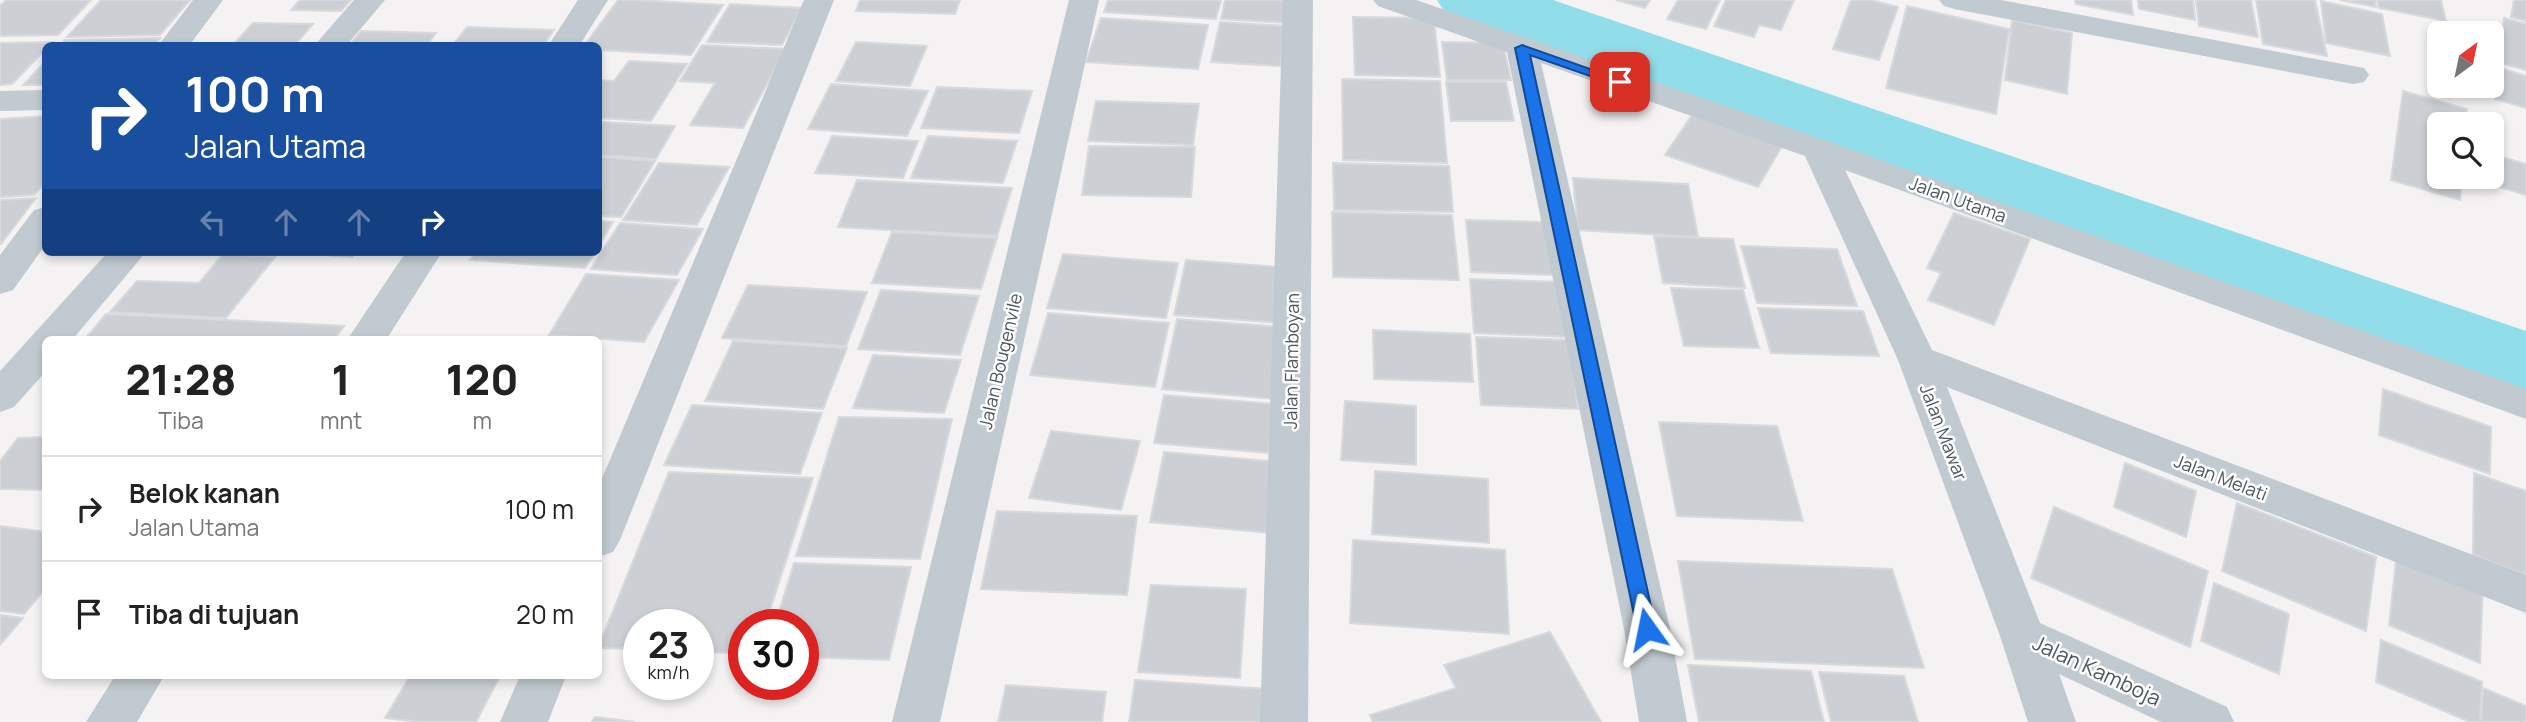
<!DOCTYPE html>
<html lang="id">
<head>
<meta charset="utf-8">
<style>
  body { margin:0; font-family:Manrope,sans-serif; background:#f2f2f2; color:#222; height:100vh; display:flex; flex-direction:column; font-size:26px; white-space:nowrap }
  * { box-sizing:border-box; margin:0 }
  p { font-size:23px; color:#767676 }
  .icon { flex:none; width:38px; height:38px; fill:none; stroke:currentColor; stroke-width:2; stroke-linecap:round; stroke-linejoin:round }
  .map { position:relative; flex:1; overflow:hidden }
  .panel { position:absolute; left:42px; top:336px; width:560px; height:343px; display:flex; flex-direction:column; background:#fff; border-radius:10px; box-shadow:0 4px 10px #0003 }
  .panel>* { flex:none }
  .top-card { position:absolute; left:42px; top:42px; width:560px; height:214px; border-radius:10px; box-shadow:0 4px 10px #0003; background:#1a4fa0; color:#fff; overflow:hidden }
  .needle { width:46px; rotate:33deg }
  .fabs { position:absolute; left:2427px; top:21px; display:grid; gap:14px }
  .fabs a { display:grid; place-items:center; width:77px; height:77px; border-radius:10px; background:#fff; box-shadow:0 4px 10px #0003; font-size:35px }
  .speed { position:absolute; left:623px; top:609px; display:flex; gap:14px; font-size:35px; font-weight:700; text-align:center }
  .speed>* { display:grid; place-content:center; width:91px; height:91px; border-radius:50%; background:#fff; box-shadow:0 4px 10px #0003; line-height:1 }
  .speed small { font-size:18px; font-weight:400 }
  .speed .limit { border:10px solid #d22; background:#fff; color:#111 }
  .pin { position:absolute; display:grid; place-items:center; width:60px; height:60px; color:#fff; margin:-30px; border-radius:14px; box-shadow:0 4px 10px #0006 }
  .me { position:absolute; width:77px; margin:-38px; rotate:348deg; stroke-linejoin:round; filter:drop-shadow(0 0 5px #0008) }
  .turn { display:flex; align-items:center; gap:24px; height:147px; padding:0 28px; font-size:32px }
  .turn .icon { width:91px; height:91px; stroke-width:2.5 }
  .turn b { display:block; font-size:49px; line-height:60px }
  .lanes { display:flex; align-items:center; height:66px; padding:0 28px; background:#0003; justify-content:center; gap:35px; direction:ltr }
  .lanes .off { opacity:.35 }
  .eta { display:flex; justify-content:space-evenly; align-items:center; height:119px; text-align:center }
  .eta b { font-size:42px; font-weight:800; line-height:49px }
  ul { padding:0; list-style:none }
  li { display:flex; align-items:center; gap:21px; height:105px; padding:0 28px; border-top:2px solid #e0e0e0 }
  li div { flex:1 }
  li b { display:block; font-size:26px }
  li em { font-style:normal }
  .map>svg:first-child { display:block }
  .lines { fill:none; stroke-linecap:round; stroke-linejoin:round }
  .river { fill:#92ddea; fill-rule:evenodd }
  .building { fill:#ccd0d4; stroke:#d7d9dd; stroke-width:2 }
  .minor { fill:#c1cad0; fill-rule:evenodd }
  .route { fill:#1a73e8; stroke:#114b97; stroke-width:2 }
  .labels { text-anchor:middle; dominant-baseline:central; stroke-width:5; stroke-linejoin:round; paint-order:stroke }
  .street-label { font-size:18px; fill:#4a575f; stroke:#fff }
  .near-street-label { font-size:21px; fill:#4a575f; stroke:#fff }
</style>
</head>
<body>
<div class="map">
<svg width="2526" height="722" viewBox="0 0 2526 722">
  <rect width="100%" height="100%" fill="#f4f2f2"/>
  <g class="lines">
    <polygon class="river" points="1437,0 1553,0 2526,331 2526,408 1448,17"/>
  </g>
  <g class="building">
    <polygon points="6,0 91,0 58,35 0,36 0,6"/>
    <polygon points="101,0 190,0 160,35 67,37"/>
    <polygon points="300,0 351,0 341,11 291,10"/>
    <polygon points="618,0 636,0 723,5 691,55 598,50 598,46 584,46"/>
    <polygon points="860,0 960,0 955,14 856,11"/>
    <polygon points="1108,0 1221,0 1216,19 1104,12"/>
    <polygon points="1225,0 1294,0 1291,23 1221,19"/>
    <polygon points="1616,0 1650,0 1645,8"/>
    <polygon points="1678,0 1720,0 1706,29 1667,19"/>
    <polygon points="1726,0 1794,0 1781,30 1759,25 1754,37 1714,26"/>
    <polygon points="1851,0 1871,0 1898,7 1879,60 1833,49"/>
    <polygon points="2075,0 2131,0 2133,15 2076,4"/>
    <polygon points="2138,0 2193,0 2195,20 2139,9"/>
    <polygon points="2196,0 2251,0 2258,37 2199,26"/>
    <polygon points="2256,0 2315,0 2327,56 2263,44"/>
    <polygon points="2340,0 2375,0 2376,7"/>
    <polygon points="2377,0 2441,0 2446,21 2379,8"/>
    <polygon points="2514,0 2526,0 2526,21 2511,17"/>
    <polygon points="2321,1 2382,14 2390,56 2326,43"/>
    <polygon points="730,4 802,8 782,45 707,42"/>
    <polygon points="1907,6 2009,29 1996,114 1886,88"/>
    <polygon points="1353,17 1434,18 1440,77 1355,75"/>
    <polygon points="1101,18 1208,25 1198,69 1086,62"/>
    <polygon points="2504,18 2526,24 2526,70 2497,62"/>
    <polygon points="2012,20 2072,33 2067,94 2005,80"/>
    <polygon points="1220,22 1286,26 1280,66 1211,62"/>
    <polygon points="253,23 313,24 294,46 232,46"/>
    <polygon points="467,27 554,30 543,46 452,46"/>
    <polygon points="361,31 436,33 426,46 349,46"/>
    <polygon points="160,38 153,46 60,46 65,40"/>
    <polygon points="52,42 46,46 46,49 12,84 0,85 0,43"/>
    <polygon points="856,42 927,46 910,86 836,81"/>
    <polygon points="1442,42 1503,43 1511,80 1447,80"/>
    <polygon points="702,45 786,49 743,128 690,125 715,83 680,81"/>
    <polygon points="46,61 46,85 23,85"/>
    <polygon points="629,61 687,64 651,121 598,118 598,80 614,81"/>
    <polygon points="2501,68 2526,76 2526,108 2495,99"/>
    <polygon points="1342,79 1440,81 1447,163 1343,160"/>
    <polygon points="1446,82 1506,82 1514,121 1451,121"/>
    <polygon points="831,84 928,91 907,136 808,129"/>
    <polygon points="937,87 1032,91 1019,133 921,128"/>
    <polygon points="2403,91 2467,109 2466,124 2440,124 2440,177 2462,177 2460,200 2391,180"/>
    <polygon points="1096,101 1199,104 1193,145 1088,141"/>
    <polygon points="1692,115 1782,146 1758,187 1665,155"/>
    <polygon points="46,116 46,181 34,195 0,197 0,119"/>
    <polygon points="603,122 675,126 656,159 598,155 598,129"/>
    <polygon points="832,136 918,141 903,178 815,173"/>
    <polygon points="928,136 1017,141 1003,183 911,178"/>
    <polygon points="1089,146 1195,147 1191,197 1082,195"/>
    <polygon points="2492,154 2526,164 2526,195 2466,177 2492,177"/>
    <polygon points="600,157 655,161 621,217 598,216"/>
    <polygon points="659,163 729,167 697,225 623,220"/>
    <polygon points="1333,163 1449,166 1453,212 1334,210"/>
    <polygon points="1573,178 1688,184 1698,237 1578,230"/>
    <polygon points="857,180 1012,188 997,236 838,227"/>
    <polygon points="36,198 1,244 0,244 0,200"/>
    <polygon points="1332,212 1452,215 1459,280 1333,277"/>
    <polygon points="1954,213 2030,239 1994,325 1928,300 1941,273 1927,268"/>
    <polygon points="1466,220 1546,222 1554,275 1471,272"/>
    <polygon points="598,221 613,222 598,246"/>
    <polygon points="620,223 703,229 677,275 591,269"/>
    <polygon points="892,232 997,238 981,289 872,283"/>
    <polygon points="1654,236 1733,239 1745,288 1663,283"/>
    <polygon points="1741,246 1837,249 1857,306 1757,303"/>
    <polygon points="282,252 356,252 352,257"/>
    <polygon points="476,252 595,252 585,268 470,260"/>
    <polygon points="223,254 275,257 226,318 110,312 137,281 199,283"/>
    <polygon points="1063,254 1178,263 1166,318 1047,308"/>
    <polygon points="1186,260 1290,268 1282,323 1174,315"/>
    <polygon points="586,274 679,280 644,342 549,335"/>
    <polygon points="1470,279 1562,282 1570,337 1474,333"/>
    <polygon points="748,285 867,292 846,346 722,338"/>
    <polygon points="1671,288 1743,290 1759,348 1684,346"/>
    <polygon points="881,290 979,296 960,355 858,349"/>
    <polygon points="1758,308 1863,311 1879,356 1771,353"/>
    <polygon points="1048,313 1169,323 1155,387 1030,375"/>
    <polygon points="106,314 344,326 334,340 84,340"/>
    <polygon points="1177,319 1283,327 1274,399 1162,389"/>
    <polygon points="1373,330 1470,334 1473,382 1374,379"/>
    <polygon points="1476,337 1569,340 1578,409 1481,405"/>
    <polygon points="733,341 847,348 823,409 705,401"/>
    <polygon points="873,355 961,360 944,413 853,408"/>
    <polygon points="2383,389 2491,427 2490,474 2379,435"/>
    <polygon points="1164,395 1276,404 1268,453 1154,443"/>
    <polygon points="1345,401 1416,406 1416,465 1341,460"/>
    <polygon points="692,405 822,413 800,474 664,465"/>
    <polygon points="839,417 952,419 920,559 796,556"/>
    <polygon points="1659,422 1777,426 1803,521 1677,516"/>
    <polygon points="1051,431 1140,441 1121,510 1029,498"/>
    <polygon points="46,437 46,490 0,489 0,461 18,438"/>
    <polygon points="1164,452 1281,462 1272,533 1150,522"/>
    <polygon points="2125,463 2196,491 2186,537 2114,507"/>
    <polygon points="1375,471 1488,479 1489,543 1372,534"/>
    <polygon points="669,472 813,478 765,625 744,625 744,653 698,652 698,625 639,625 639,649 598,648"/>
    <polygon points="2474,473 2526,491 2526,575 2473,555"/>
    <polygon points="2237,503 2376,557 2366,631 2222,571"/>
    <polygon points="2054,507 2208,571 2190,647 2031,578"/>
    <polygon points="997,511 1137,516 1127,595 981,589"/>
    <polygon points="0,526 46,532 46,588 24,614 0,611"/>
    <polygon points="1353,540 1505,550 1509,634 1350,623"/>
    <polygon points="2397,552 2483,585 2480,663 2389,625"/>
    <polygon points="1678,561 1892,569 1924,668 1695,659"/>
    <polygon points="794,563 911,567 889,660 803,657 803,625 775,625"/>
    <polygon points="2214,583 2289,614 2279,674 2201,641"/>
    <polygon points="1151,585 1246,589 1240,678 1138,672"/>
    <polygon points="0,615 23,618 0,645"/>
    <polygon points="1550,632 1601,722 1373,722 1370,715 1456,688 1444,665"/>
    <polygon points="2381,640 2482,682 2480,722 2470,722 2376,682"/>
    <polygon points="1688,665 1811,671 1824,722 1699,722"/>
    <polygon points="1819,672 1904,676 1918,722 1831,722"/>
    <polygon points="410,676 500,676 476,722 421,722 385,718"/>
    <polygon points="1135,680 1268,689 1266,722 1129,722"/>
    <polygon points="1006,685 1106,692 1102,722 998,722"/>
    <polygon points="2483,688 2526,706 2526,722 2481,722"/>
    <polygon points="595,717 635,722 592,722"/>
  </g>
  <g class="lines">
    <g class="minor">
      <polygon points="193,0 223,0 189,46 158,46"/>
      <polygon points="354,0 385,0 346,46 314,46"/>
      <polygon points="578,0 608,0 579,46 548,46"/>
      <polygon points="804,0 834,0 620,540 613,552 598,557 598,488"/>
      <polygon points="1069,0 1099,0 940,722 892,722"/>
      <polygon points="1283,0 1313,0 1308,722 1260,722"/>
      <polygon points="1373,0 1416,0 1830,142 2526,389 2526,419 1845,170 1932,350 2526,575 2526,613 1947,387 2040,623 2227,707 2234,722 2161,722 2059,674 2076,722 2028,722 2000,636 1898,360 1805,156 1541,63 1670,629 1687,722 1639,722 1624,629 1507,52 1378,6"/>
      <polygon points="1939,0 2001,0 2353,66 2364,68 2369,75 2364,82 2353,84 1954,9 1944,6"/>
      <polygon points="46,90 46,110 0,111 0,91"/>
      <polygon points="46,207 46,244 13,290 0,294 0,255 34,210"/>
      <polygon points="108,252 146,252 72,340 46,340 46,371 14,407 0,412 0,371"/>
      <polygon points="406,252 442,252 386,340 347,340"/>
      <polygon points="115,676 164,676 137,722 86,722"/>
      <polygon points="520,676 566,676 548,722 500,722"/>
    </g>
  </g>
  <polygon class="route" points="1522,45 1627,82 1625,85 1616,85 1530,55 1656,629 1653,635 1647,637 1640,635 1637,629 1515,48"/>
  <g class="labels">
    <g class="street-label">
      <text transform="translate(1958 199) rotate(20)">Jalan Utama</text>
      <text transform="translate(1000 361) rotate(-77)">Jalan Bougenvile</text>
      <text transform="translate(1291 361) rotate(-89)">Jalan Flamboyan</text>
      <text transform="translate(1944 432) rotate(69)">Jalan Mawar</text>
      <text transform="translate(2221 477) rotate(21)">Jalan Melati</text>
    </g>
    <g class="near-street-label">
      <text transform="translate(2097 670) rotate(25)">Jalan Kamboja</text>
    </g>
  </g>
</svg>
<div class="fabs">
<a><svg class="needle" viewBox="-14 -14 28 28"><path d="M0-13l5 13h-10z" fill="#e53935"/><path d="M0 13l5-13h-10z" fill="#767676"/></svg></a>
<a><svg class="icon" aria-label="search" viewBox="0 0 24 24"><circle cx="10" cy="10" r="6"/><path d="M15 15l6 6"/></svg></a>
</div>
<div class="speed"><div>23<small>km/h</small></div><div class="limit">30</div></div>
<div class="pin" style="left:1620px;top:82px;background:#d93025"><svg class="icon" aria-label="arrive" viewBox="0 0 24 24"><path d="M6 21V4h12l-3 4 3 4H6"/></svg></div>
<svg class="me" style="left:1647px;top:629px" viewBox="-20 -20 40 40"><path d="M0-17L14 15 0 8-14 15z" fill="#1a73e8" stroke="#fff" stroke-width="4"/></svg>
<div class="top-card">
<div class="turn"><svg class="icon" aria-label="right" viewBox="0 0 24 24"><path d="M7 20v-9h11M14 6l5 5-5 5"/></svg><div><b>100 m</b>Jalan Utama</div></div>
<div class="lanes"><svg class="icon off" aria-label="left" viewBox="0 0 24 24"><path d="M17 20v-9H6M10 6l-5 5 5 5"/></svg><svg class="icon off" aria-label="ahead" viewBox="0 0 24 24"><path d="M12 20V5M6 11l6-6 6 6"/></svg><svg class="icon off" aria-label="ahead" viewBox="0 0 24 24"><path d="M12 20V5M6 11l6-6 6 6"/></svg><svg class="icon" aria-label="right" viewBox="0 0 24 24"><path d="M7 20v-9h11M14 6l5 5-5 5"/></svg></div>
</div>
<section class="panel">
<div class="eta">
<div><b>21:28</b><p>Tiba</p></div>
<div><b>1</b><p>mnt</p></div>
<div><b>120</b><p>m</p></div>
</div>
<ul>
<li><svg class="icon" aria-label="right" viewBox="0 0 24 24"><path d="M7 20v-9h11M14 6l5 5-5 5"/></svg><div><b>Belok kanan</b><p>Jalan Utama</p></div><em>100 m</em></li>
<li><svg class="icon" aria-label="arrive" viewBox="0 0 24 24"><path d="M6 21V4h12l-3 4 3 4H6"/></svg><div><b>Tiba di tujuan</b></div><em>20 m</em></li>
</ul>
</section>
</div>
</body>
</html>
